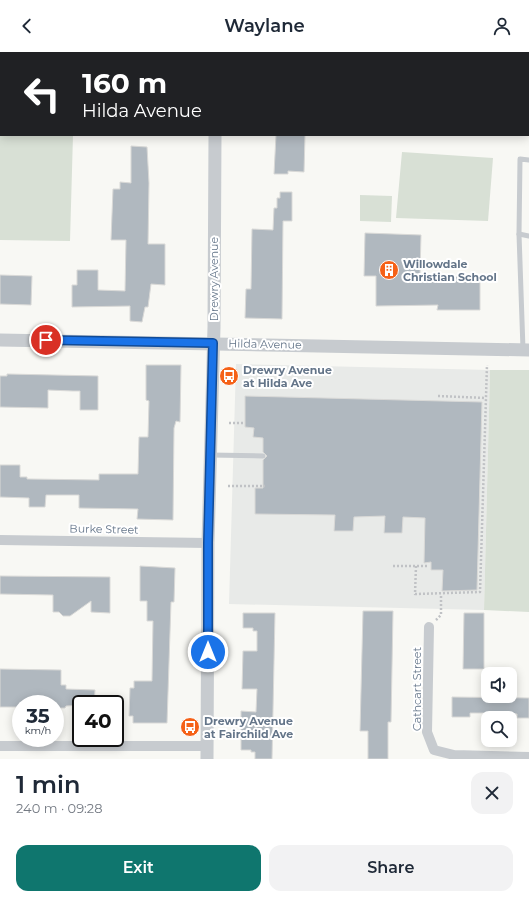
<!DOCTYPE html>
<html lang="en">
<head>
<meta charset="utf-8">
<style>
  body { margin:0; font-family:Montserrat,sans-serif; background:#f2f2f3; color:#1f2937; height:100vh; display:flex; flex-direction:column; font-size:15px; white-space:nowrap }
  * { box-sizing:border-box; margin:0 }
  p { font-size:13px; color:#747a83 }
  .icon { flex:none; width:22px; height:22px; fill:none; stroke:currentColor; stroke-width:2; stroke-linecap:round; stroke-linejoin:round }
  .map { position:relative; height:707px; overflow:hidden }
  .details { display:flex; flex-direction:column; background:#fff; flex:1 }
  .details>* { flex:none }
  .hud { position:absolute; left:0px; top:0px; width:529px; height:84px; box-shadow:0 2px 10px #0003; background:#202124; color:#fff; overflow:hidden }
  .tools { position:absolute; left:481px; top:615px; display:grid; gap:8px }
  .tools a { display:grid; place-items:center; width:36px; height:36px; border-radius:8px; background:#fff; box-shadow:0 2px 10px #0003; font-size:20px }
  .speed { position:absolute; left:12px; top:643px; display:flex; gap:8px; font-size:20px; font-weight:700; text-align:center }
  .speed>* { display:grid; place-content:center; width:52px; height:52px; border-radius:50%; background:#fff; box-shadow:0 2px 10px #0003; line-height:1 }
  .speed small { font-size:10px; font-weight:400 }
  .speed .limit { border:2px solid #111; border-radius:6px; background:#fff; color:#111 }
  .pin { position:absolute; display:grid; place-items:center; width:34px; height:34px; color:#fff; margin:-17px; border:2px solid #fff; border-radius:50%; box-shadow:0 1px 4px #0007 }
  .me { position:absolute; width:44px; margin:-22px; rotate:0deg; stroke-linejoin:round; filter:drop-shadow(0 0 3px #0008) }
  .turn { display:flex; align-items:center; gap:14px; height:84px; padding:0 16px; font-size:18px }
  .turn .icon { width:52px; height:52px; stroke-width:2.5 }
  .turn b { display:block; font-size:28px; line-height:34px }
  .round { display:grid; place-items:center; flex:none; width:42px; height:42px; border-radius:12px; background:#f2f2f3 }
  .overview { display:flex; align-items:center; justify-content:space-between; height:68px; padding:0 16px }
  h1 { font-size:24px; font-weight:600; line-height:30px }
  .cta { display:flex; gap:8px; margin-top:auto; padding:8px 16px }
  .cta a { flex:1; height:46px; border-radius:12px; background:#0f766e; color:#fff; font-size:16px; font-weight:600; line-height:46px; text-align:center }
  .cta a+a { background:#f2f2f3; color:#1f2937 }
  header { display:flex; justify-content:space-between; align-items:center; height:52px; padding:0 16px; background:#fff; font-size:18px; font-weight:600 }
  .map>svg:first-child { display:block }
  .built { fill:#e8eae8 }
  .green { fill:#d8e0d5 }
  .building { fill:#b0b8bf; stroke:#d9d9d7 }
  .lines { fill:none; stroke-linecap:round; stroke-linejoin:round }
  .path { stroke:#c0c2c5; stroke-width:2.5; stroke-dasharray:2 2; stroke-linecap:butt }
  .service { stroke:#c7cbcf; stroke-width:5 }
  .minor { stroke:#c7cbcf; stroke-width:10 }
  .tertiary { stroke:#c7cbcf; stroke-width:13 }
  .route-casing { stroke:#114b97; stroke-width:10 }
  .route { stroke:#1a73e8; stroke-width:7 }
  .labels { text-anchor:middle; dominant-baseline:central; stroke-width:4; stroke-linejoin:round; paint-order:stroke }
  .poi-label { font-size:11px; font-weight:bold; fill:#647589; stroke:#fff; text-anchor:start }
  .street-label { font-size:11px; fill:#647589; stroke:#fff }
</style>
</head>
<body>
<header><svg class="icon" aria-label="back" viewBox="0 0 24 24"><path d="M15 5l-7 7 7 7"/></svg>Waylane<svg class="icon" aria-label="person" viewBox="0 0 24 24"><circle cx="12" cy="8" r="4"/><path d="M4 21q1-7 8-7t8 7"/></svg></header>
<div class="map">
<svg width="529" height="707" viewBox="0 0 529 707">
  <rect width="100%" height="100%" fill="#f8f8f4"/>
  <polygon class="built" points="236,312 490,318 484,558 229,552"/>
  <g class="green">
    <polygon points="0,0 75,0 1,1 1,83 73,83 70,189 0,188"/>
    <polygon points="402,100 493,106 488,169 396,166"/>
    <polygon points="360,143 392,144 391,170 360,169"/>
    <polygon points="490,318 529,318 529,560 484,558"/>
  </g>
  <g class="building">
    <polygon points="276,83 305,83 304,120 288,119 288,122 274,122"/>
    <polygon points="131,94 147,95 149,131 148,192 165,192 165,233 151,232 148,255 145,255 142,270 130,269 130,254 72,255 72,233 77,233 77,218 98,218 98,238 125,239 126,188 111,188 113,137 120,137 120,130 131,131"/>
    <polygon points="280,140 292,140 292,169 283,169 282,267 245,266 246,237 251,237 252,177 273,178 274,156 277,156 277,146 280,146"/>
    <polygon points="365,181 421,183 420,222 433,223 433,224 480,225 480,258 437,258 438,253 376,254 376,224 364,224"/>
    <polygon points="0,223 32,224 31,253 0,252"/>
    <polygon points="146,313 181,313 180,370 176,369 174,376 173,468 137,467 138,457 79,456 79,443 46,443 45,455 29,455 29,446 0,445 0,413 20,413 20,425 27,425 27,427 99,428 99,422 138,422 139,385 148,385 149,349 146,348"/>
    <polygon points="7,322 98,324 98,358 80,358 80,339 73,339 48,338 48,356 0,355 0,324 7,324"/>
    <polygon points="245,344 482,350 477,538 442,539 443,518 431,518 431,510 424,511 425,466 403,465 402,481 384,481 385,464 354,465 353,479 334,479 335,463 255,462 255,436 263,436 263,408 267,404 263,400 263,386 253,385 254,376 245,375"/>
    <polygon points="140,514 175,516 174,550 171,550 167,671 133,671 133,664 129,664 130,636 134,636 134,629 152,629 153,569 147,569 147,549 140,549"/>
    <polygon points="0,524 110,525 110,561 91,560 91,549 70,564 63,564 59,560 53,560 53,543 0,542"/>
    <polygon points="363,559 393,559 391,670 388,670 388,707 368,707 368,679 360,679"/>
    <polygon points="243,561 275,561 272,707 255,707 255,700 251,700 251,698 241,698 241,659 256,660 257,637 242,637 243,599 257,599 257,579 253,579 253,576 243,576"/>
    <polygon points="464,561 484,561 484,617 463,617"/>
    <polygon points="0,617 61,618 61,633 66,633 66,637 95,638 94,652 66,654 65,656 55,656 55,652 21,652 21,655 0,655"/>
    <polygon points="452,645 529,646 529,666 517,666 517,662 495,661 470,661 470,665 452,665"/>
  </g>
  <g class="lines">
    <g class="path">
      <polyline points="438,344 486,346"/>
      <polyline points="229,371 245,371"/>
      <polyline points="228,434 265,434"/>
      <polyline points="393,514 429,514"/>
      <polyline points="416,514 415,542 480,540 487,313"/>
      <polyline points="436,568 441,563 441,542"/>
    </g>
    <g class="service">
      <polyline points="519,182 529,184"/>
      <polyline points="523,297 519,182 520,107 529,108"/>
      <polyline points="210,403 263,404"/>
    </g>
    <g class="minor">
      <polyline points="521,0 521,1"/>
      <polyline points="0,488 208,491"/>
      <polyline points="429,575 427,680 434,698 454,703 529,705"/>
      <polyline points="0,694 208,694"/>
    </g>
    <g class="tertiary">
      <polyline points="216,1 216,0"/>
      <polyline points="0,288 529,298"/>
      <polyline points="207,707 208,491 214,275 215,83"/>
    </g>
  </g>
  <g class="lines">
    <g class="route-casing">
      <polyline id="route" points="46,288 213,291 208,491 208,600"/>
    </g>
    <use href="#route" class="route"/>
  </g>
  <defs>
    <g id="building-disc" transform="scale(1)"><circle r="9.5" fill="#f56117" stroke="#fff"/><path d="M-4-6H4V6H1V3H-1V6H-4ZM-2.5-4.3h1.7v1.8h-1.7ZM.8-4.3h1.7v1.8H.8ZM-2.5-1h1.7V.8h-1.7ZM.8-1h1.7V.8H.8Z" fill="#fff"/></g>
    <g id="bus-disc" transform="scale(1)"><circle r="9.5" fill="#f56117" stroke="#fff"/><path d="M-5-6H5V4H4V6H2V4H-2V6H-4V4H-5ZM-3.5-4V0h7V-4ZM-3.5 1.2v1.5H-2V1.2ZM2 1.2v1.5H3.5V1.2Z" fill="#fff"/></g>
  </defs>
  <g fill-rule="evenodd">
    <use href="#building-disc" x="389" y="218"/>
    <use href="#bus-disc" x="229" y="324"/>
    <use href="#bus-disc" x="190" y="675"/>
  </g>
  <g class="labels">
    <g class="poi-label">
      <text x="403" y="212">Willowdale<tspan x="403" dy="13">Christian School</tspan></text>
      <text x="243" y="318">Drewry Avenue<tspan x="243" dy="13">at Hilda Ave</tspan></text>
      <text x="204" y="669">Drewry Avenue<tspan x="204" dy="13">at Fairchild Ave</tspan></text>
    </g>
    <g class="street-label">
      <text transform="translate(214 227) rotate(-90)">Drewry Avenue</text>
      <text transform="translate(265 292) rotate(1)">Hilda Avenue</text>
      <text transform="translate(104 477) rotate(1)">Burke Street</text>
      <text transform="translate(417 637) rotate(-90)">Cathcart Street</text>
    </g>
  </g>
</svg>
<div class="tools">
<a><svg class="icon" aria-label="sound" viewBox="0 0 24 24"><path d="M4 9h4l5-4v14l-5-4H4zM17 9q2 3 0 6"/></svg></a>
<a><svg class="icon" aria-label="search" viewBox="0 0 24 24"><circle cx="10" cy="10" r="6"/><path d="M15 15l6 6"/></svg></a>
</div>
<div class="speed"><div>35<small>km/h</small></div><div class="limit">40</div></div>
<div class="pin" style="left:46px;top:288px;background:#d93025"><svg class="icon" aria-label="arrive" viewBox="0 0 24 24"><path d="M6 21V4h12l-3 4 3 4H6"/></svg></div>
<svg class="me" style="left:208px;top:600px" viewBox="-20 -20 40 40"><circle r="17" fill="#1a73e8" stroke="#fff" stroke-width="3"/><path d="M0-11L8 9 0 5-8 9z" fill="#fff"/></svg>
<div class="hud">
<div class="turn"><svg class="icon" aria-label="left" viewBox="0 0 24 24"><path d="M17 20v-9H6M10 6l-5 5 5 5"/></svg><div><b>160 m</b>Hilda Avenue</div></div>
</div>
</div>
<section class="details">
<div class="overview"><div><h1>1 min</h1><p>240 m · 09:28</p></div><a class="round"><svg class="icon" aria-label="close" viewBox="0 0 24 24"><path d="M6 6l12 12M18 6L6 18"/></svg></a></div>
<div class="cta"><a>Exit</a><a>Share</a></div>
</section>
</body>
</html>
